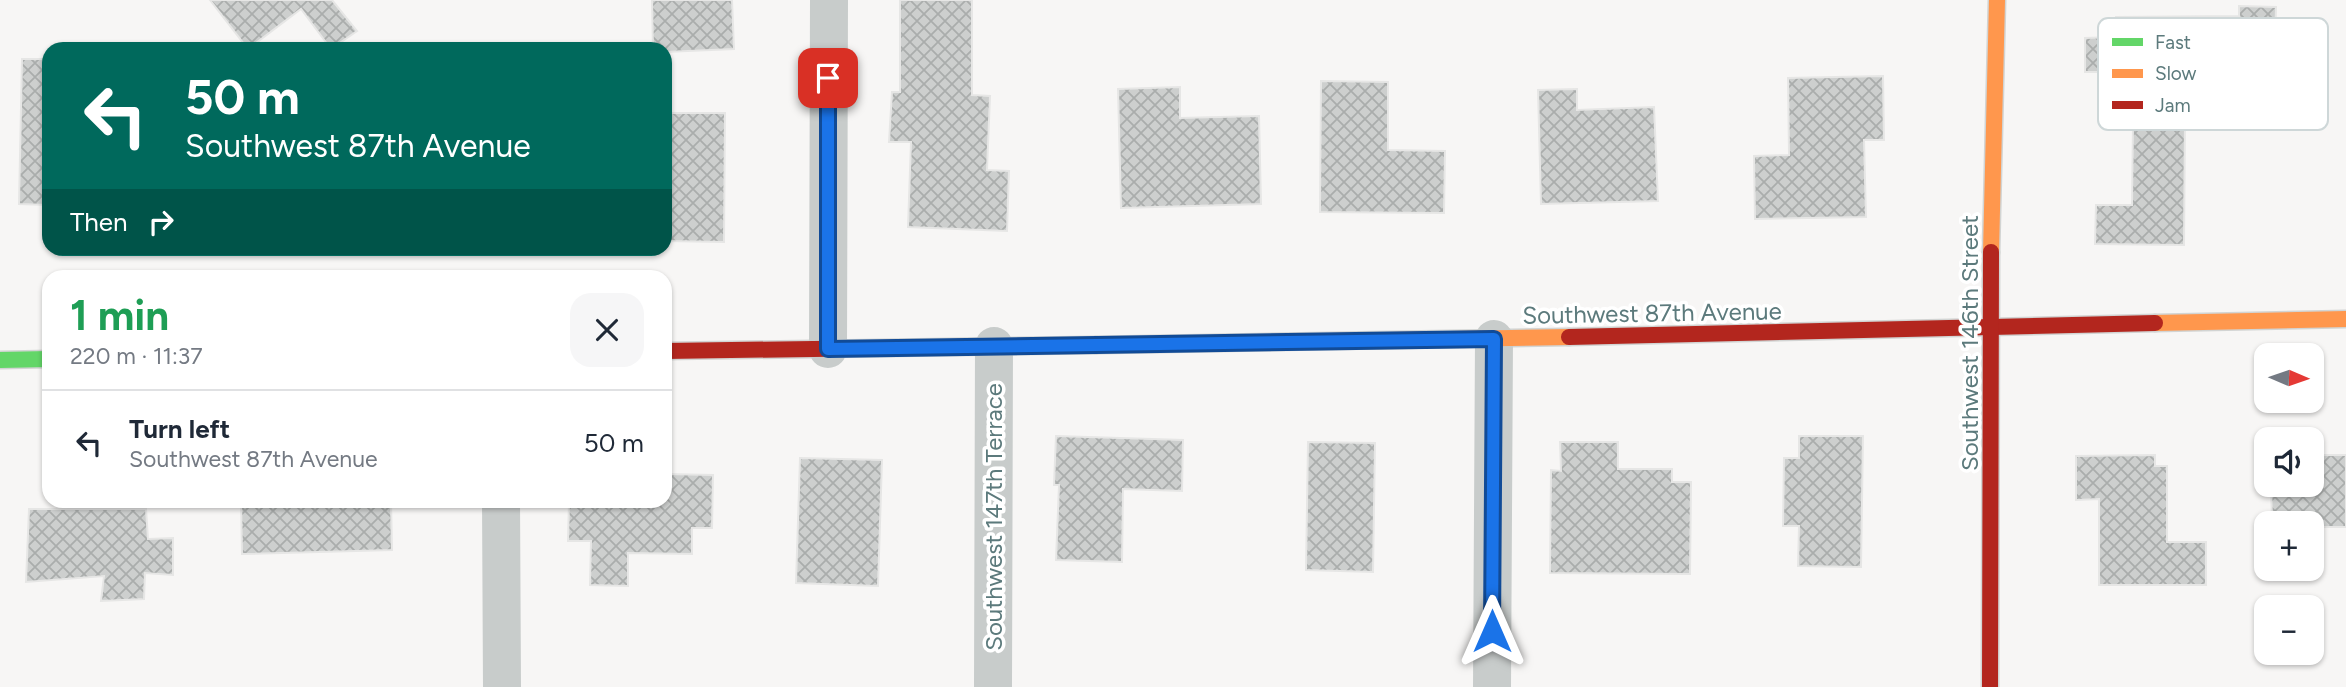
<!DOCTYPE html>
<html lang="en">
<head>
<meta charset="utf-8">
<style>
  body { margin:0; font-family:Figtree,sans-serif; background:#f6f6f7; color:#1f2937; height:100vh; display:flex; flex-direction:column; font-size:26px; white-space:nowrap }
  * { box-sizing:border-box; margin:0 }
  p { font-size:23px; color:#747a83 }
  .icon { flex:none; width:38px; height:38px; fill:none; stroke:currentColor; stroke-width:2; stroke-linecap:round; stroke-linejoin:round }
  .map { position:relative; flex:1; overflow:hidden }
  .details { position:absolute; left:42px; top:270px; width:630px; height:238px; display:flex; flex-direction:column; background:#fff; border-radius:21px; box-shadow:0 2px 5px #0004 }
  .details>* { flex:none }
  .top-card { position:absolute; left:42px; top:42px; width:630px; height:214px; border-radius:21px; box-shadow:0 2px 5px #0004; background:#00695c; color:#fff; overflow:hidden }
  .needle { width:46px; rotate:92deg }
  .controls { position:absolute; left:2254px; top:343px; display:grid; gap:14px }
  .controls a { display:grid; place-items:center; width:70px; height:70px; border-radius:14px; background:#fff; box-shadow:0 2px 5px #0004; font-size:35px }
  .pin { position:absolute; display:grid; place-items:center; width:60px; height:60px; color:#fff; margin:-30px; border-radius:14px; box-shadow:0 4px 10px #0006 }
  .me { position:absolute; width:77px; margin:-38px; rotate:0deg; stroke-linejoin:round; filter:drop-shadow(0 0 5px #0008) }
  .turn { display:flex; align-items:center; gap:24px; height:147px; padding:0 28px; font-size:32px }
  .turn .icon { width:91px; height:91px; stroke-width:2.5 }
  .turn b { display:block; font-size:49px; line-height:60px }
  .then { display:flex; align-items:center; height:66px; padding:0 28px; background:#0003; gap:14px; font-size:26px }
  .round { display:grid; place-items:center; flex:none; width:74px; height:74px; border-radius:21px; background:#f6f6f7 }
  .overview { display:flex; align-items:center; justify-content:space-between; height:119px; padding:0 28px }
  h1 { font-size:42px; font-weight:700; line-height:52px; color:#1e9e55 }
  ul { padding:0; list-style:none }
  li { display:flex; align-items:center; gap:21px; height:105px; padding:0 28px; border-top:2px solid #e0e1e3 }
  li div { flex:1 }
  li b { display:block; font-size:26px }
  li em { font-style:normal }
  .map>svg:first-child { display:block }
  .building { fill:url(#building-cross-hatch); stroke:#e6e6e5; stroke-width:2 }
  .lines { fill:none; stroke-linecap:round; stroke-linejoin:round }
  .fast-casing { stroke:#d2d4d3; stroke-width:19 }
  .slow-casing { stroke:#d2d4d3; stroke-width:19 }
  .jam-casing { stroke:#d2d4d3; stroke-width:19 }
  .street { stroke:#c8cccb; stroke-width:38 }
  .fast { stroke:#63d668; stroke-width:16 }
  .slow { stroke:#ff974d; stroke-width:16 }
  .jam { stroke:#b3261e; stroke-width:16 }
  .route-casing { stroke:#114b97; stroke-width:18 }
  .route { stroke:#1a73e8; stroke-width:12 }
  .labels { text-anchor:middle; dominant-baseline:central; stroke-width:7; stroke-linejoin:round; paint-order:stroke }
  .street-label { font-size:24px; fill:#5c7a7c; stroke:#fff }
  .key { fill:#fff; stroke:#ced7d8; stroke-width:2 }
  .key-label { font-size:19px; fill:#5c7a7c }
</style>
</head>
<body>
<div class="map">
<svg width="2346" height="687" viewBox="0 0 2346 687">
  <defs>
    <pattern id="building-cross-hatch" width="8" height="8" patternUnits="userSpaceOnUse" patternTransform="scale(1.75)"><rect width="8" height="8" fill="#cdcfce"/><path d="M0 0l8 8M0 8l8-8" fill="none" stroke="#aaadac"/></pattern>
  </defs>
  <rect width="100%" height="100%" fill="#f7f6f5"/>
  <g class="building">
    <polygon points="210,0 332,0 357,31 331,49 301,9 248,49"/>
    <polygon points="652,0 732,0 734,49 665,52 665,49 653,49"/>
    <polygon points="900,0 972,0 972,95 990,96 987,170 1009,171 1007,231 908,227 911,142 889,142 892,92 900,92"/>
    <polygon points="2239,6 2276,7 2273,122 2185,122 2184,245 2095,244 2096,205 2132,205 2133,123 2106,123 2106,72 2085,72 2085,38 2116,37 2116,17 2239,16"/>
    <polygon points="22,59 49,59 49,205 19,204"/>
    <polygon points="1883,76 1884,140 1864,140 1866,217 1755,219 1754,156 1789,155 1788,78"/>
    <polygon points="1321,81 1388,82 1388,150 1445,151 1444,213 1320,212"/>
    <polygon points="1180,87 1180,118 1259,116 1261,204 1121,208 1118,89"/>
    <polygon points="1577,89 1577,110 1654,107 1658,201 1541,204 1538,90"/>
    <polygon points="665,113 725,113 724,242 665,241"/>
    <polygon points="1056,436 1183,440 1182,491 1123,489 1122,562 1056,560 1059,485 1054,485"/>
    <polygon points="1799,436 1863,436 1861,567 1798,566 1799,526 1783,526 1784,458 1799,458"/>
    <polygon points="1308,442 1375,443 1373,572 1306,570"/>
    <polygon points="1560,442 1618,442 1618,469 1672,469 1672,482 1691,482 1690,574 1550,573 1551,470 1561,471"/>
    <polygon points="2155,455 2155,466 2167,466 2167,542 2206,542 2206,585 2099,585 2099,499 2076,500 2076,456"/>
    <polygon points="2312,455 2346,455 2346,527 2312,527 2312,523 2272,523 2271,485 2312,485"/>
    <polygon points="800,458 882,460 878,586 796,583"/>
    <polygon points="665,474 713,475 712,528 692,528 692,554 628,553 628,586 590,585 591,541 568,541 569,500 665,500"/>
    <polygon points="241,500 391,500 392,550 242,554"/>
    <polygon points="29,509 146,509 148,539 173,538 173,575 145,573 144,599 101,601 104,576 26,582"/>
  </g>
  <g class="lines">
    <g class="fast-casing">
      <polyline id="fast" points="0,360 49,359"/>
    </g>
    <g class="slow-casing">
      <g id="slow">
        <polyline points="1991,252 1997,0"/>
        <polyline points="2155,323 2346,319"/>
        <polyline points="1096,345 1569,337"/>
      </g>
    </g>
    <g class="jam-casing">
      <g id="jam">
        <polyline points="1569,337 2155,323"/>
        <polyline points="665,351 1096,345"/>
        <polyline points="1990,687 1991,252"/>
      </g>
    </g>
    <g class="street">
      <polyline points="828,349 829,0"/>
      <polyline points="501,500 502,687"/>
      <polyline points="993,687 994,346"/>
      <polyline points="1492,687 1494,339"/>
    </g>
    <use href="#fast" class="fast"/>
    <use href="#slow" class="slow"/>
    <use href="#jam" class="jam"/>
  </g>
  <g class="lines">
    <g class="route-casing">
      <polyline id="route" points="828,78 828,349 1494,339 1492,631"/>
    </g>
    <use href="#route" class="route"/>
  </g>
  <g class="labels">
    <g class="street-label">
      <text transform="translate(1652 313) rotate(-1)">Southwest 87th Avenue</text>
      <text transform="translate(1969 343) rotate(-90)">Southwest 146th Street</text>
      <text transform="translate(993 517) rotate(-90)">Southwest 147th Terrace</text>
    </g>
  </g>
  <rect x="2098" y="18" width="230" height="112" rx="10" class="key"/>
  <rect x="2112" y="38" width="31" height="8" fill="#63d668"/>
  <rect x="2112" y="69" width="31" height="9" fill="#ff974d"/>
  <rect x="2112" y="101" width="31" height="8" fill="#b3261e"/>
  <g class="key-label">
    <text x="2155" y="49">Fast</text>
    <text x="2155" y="80">Slow</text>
    <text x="2155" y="112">Jam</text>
  </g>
</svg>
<div class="controls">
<a><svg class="needle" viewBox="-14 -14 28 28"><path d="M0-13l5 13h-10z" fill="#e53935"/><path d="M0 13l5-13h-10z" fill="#747a83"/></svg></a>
<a><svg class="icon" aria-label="sound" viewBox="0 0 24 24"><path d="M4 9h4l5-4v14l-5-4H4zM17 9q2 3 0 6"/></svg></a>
<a>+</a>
<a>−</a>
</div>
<div class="pin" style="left:828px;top:78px;background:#d93025"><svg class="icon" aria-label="arrive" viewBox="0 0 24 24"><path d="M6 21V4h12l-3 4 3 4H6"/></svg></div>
<svg class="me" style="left:1492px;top:631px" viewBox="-20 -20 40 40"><path d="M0-17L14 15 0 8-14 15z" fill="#1a73e8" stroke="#fff" stroke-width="4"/></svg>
<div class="top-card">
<div class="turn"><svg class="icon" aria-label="left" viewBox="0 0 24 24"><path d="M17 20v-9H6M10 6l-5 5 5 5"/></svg><div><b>50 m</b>Southwest 87th Avenue</div></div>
<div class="then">Then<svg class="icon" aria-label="right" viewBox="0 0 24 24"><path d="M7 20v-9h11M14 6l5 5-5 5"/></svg></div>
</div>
<section class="details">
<div class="overview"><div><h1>1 min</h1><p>220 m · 11:37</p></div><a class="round"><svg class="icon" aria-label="close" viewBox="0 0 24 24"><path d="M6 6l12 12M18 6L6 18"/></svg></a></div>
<ul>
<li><svg class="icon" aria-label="left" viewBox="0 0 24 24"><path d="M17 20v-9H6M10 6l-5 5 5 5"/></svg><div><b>Turn left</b><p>Southwest 87th Avenue</p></div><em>50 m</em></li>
</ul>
</section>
</div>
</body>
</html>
